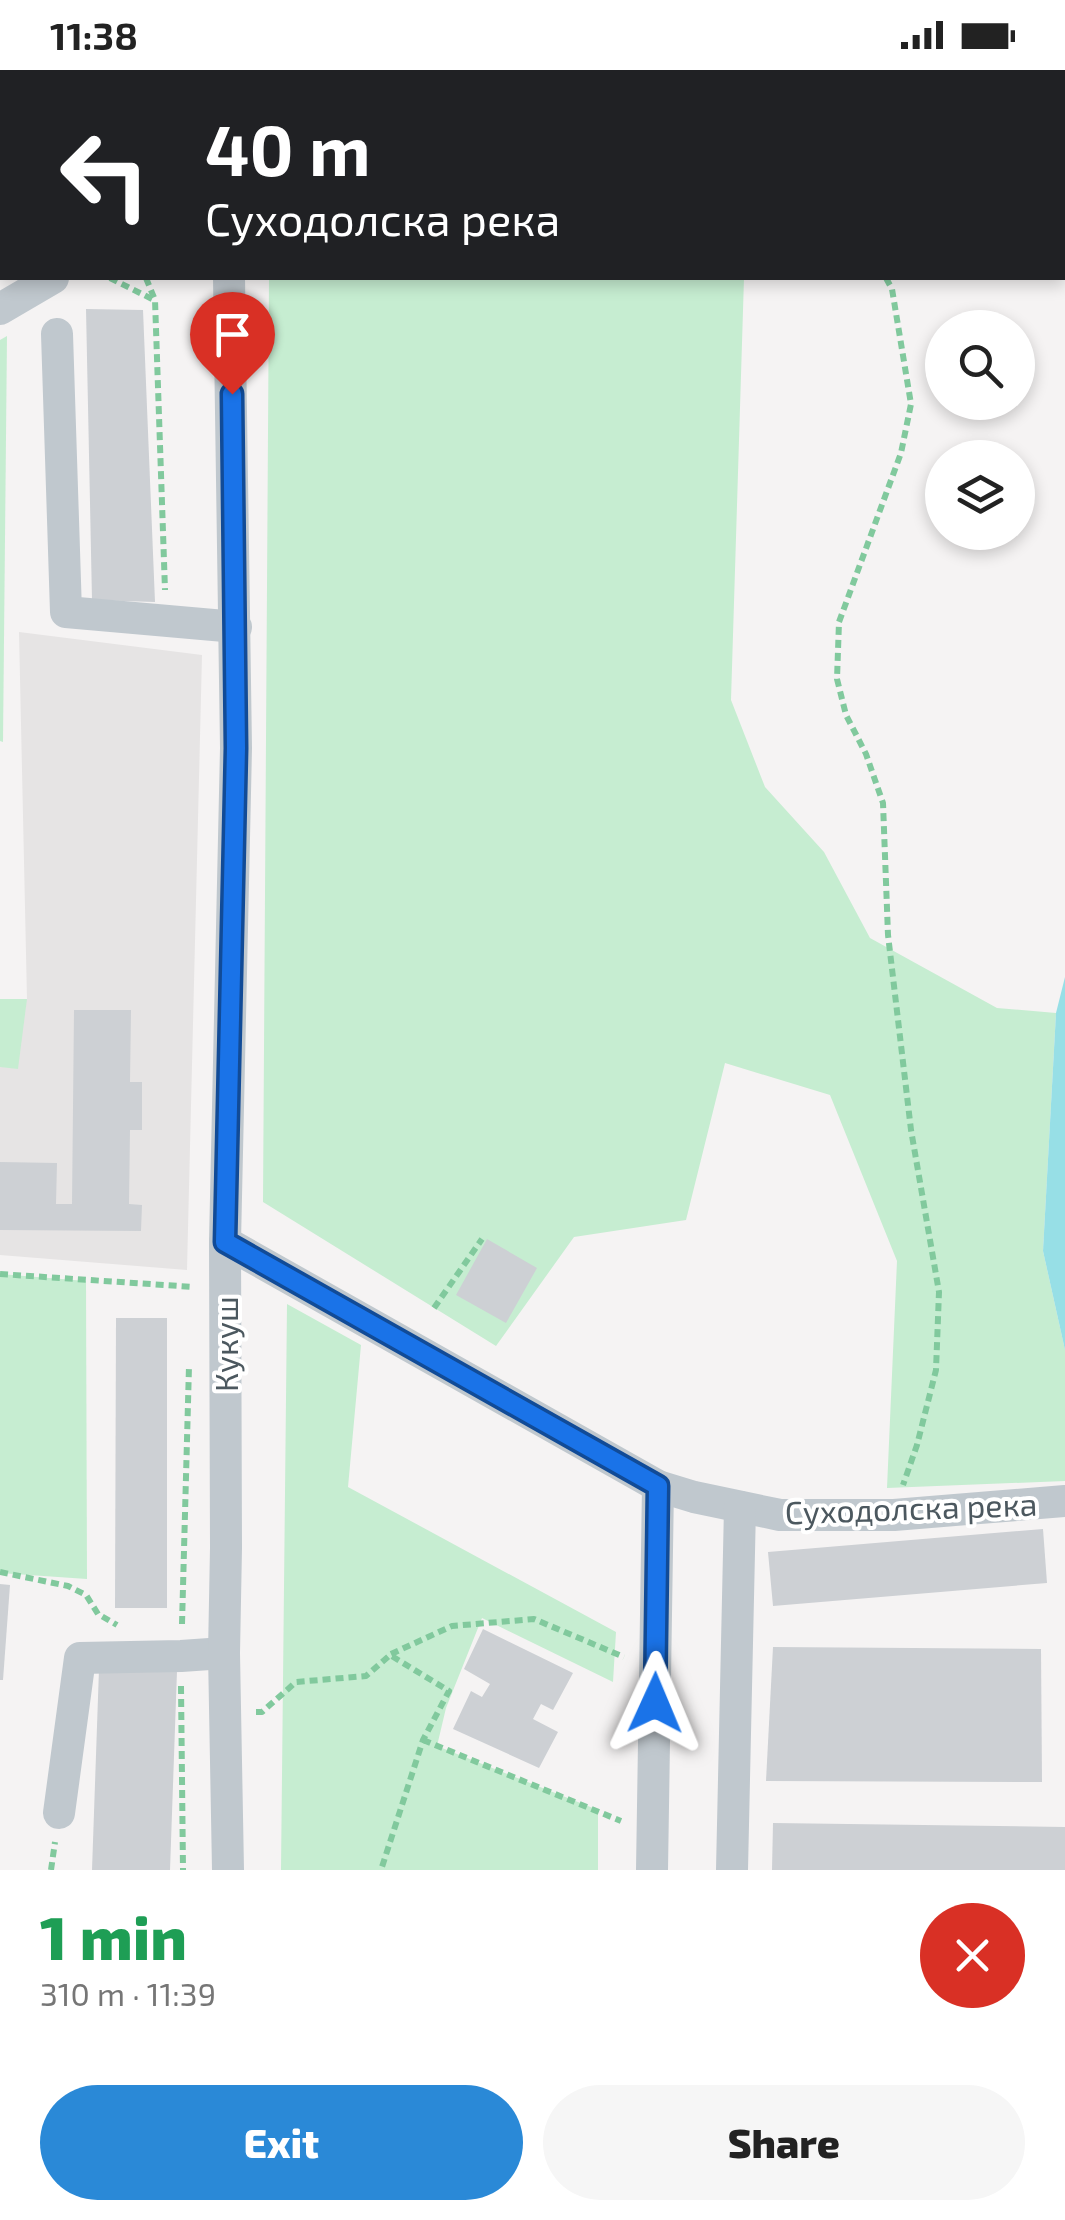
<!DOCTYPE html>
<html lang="en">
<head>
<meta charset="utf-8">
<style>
  body { margin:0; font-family:"Exo 2",sans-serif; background:#f6f6f6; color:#222; height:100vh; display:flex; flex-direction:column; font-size:38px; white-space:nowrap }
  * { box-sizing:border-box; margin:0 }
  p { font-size:32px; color:#767676 }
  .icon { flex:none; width:55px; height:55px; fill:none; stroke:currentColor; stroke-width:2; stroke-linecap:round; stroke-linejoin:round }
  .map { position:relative; height:1800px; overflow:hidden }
  .panel { display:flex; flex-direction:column; background:#fff; flex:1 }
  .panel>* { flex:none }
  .hud { position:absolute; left:0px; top:0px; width:1065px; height:210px; box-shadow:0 5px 15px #0003; background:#202124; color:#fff; overflow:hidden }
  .tools { position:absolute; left:925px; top:240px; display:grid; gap:20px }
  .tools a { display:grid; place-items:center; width:110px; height:110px; border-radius:50%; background:#fff; box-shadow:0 5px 15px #0003; font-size:50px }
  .pin { position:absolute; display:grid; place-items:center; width:85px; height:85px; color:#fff; margin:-102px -42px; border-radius:50% 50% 50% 0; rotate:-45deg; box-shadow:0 0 10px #0007 }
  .pin .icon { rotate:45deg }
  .me { position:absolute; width:110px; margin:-55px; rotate:1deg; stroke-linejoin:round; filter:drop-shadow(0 0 8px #0008) }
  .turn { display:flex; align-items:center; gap:35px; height:210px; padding:0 40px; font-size:45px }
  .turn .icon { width:130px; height:130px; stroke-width:2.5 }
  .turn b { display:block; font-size:70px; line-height:85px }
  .round { display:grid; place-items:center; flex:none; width:105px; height:105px; border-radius:52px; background:#f6f6f6 }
  .head { display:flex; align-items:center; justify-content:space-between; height:170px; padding:0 40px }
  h1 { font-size:60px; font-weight:800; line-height:75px; color:#1e9e55 }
  .button { display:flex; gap:20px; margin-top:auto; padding:20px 40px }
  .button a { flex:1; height:115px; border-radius:60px; background:#2a89d7; color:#fff; font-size:40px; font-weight:800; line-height:115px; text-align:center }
  .button a+a { background:#f6f6f6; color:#222 }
  .status { display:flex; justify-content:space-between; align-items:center; height:70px; padding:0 50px; background:#fff; direction:ltr }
  .status svg { height:28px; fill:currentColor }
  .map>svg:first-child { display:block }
  .education { fill:#e6e4e4 }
  .green { fill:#c6edd1 }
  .water { fill:#97dfe6 }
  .building { fill:#cdd0d4 }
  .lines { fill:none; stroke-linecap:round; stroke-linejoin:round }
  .path { stroke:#81c99d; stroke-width:6; stroke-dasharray:8 5; stroke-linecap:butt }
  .minor { stroke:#c0c8ce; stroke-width:32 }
  .route-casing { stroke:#114b97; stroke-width:25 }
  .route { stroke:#1a73e8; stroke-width:18 }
  .labels { text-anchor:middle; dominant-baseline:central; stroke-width:8; stroke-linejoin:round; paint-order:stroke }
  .street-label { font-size:32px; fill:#4c585f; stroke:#fff }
</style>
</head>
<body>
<div class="status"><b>11:38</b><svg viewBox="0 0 49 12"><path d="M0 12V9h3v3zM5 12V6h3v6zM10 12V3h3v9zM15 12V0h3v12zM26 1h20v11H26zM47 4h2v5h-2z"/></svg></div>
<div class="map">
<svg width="1065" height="1800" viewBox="0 0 1065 1800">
  <rect width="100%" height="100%" fill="#f5f3f3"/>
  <polygon class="education" points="19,562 202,585 187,1200 0,1185 0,929 27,929"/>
  <g class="green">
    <polygon points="270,0 815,0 813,2 270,2"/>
    <polygon points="269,208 744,208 731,630 765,717 824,782 870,868 997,938 1056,943 1043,1181 1065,1280 1065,1411 887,1418 897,1191 830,1025 725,993 686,1150 574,1167 496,1276 263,1132"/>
    <polygon points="7,266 3,672 0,671 0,270"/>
    <polygon points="0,929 27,929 18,999 0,997"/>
    <polygon points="0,1204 86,1211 87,1509 0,1503"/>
    <polygon points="287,1234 361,1275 348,1417 616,1562 613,1612 482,1548 446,1638 437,1676 598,1740 598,1800 281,1800"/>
  </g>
  <polygon class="water" points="1065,907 1065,1280 1043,1181 1056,943"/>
  <g class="building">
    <polygon points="86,239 143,240 155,532 92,530"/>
    <polygon points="74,940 131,940 130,1012 142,1012 142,1060 130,1060 129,1134 142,1135 141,1161 0,1160 0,1092 57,1093 56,1134 72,1134"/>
    <polygon points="487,1169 537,1198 506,1253 456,1225"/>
    <polygon points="116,1248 167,1248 167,1538 115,1538"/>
    <polygon points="1043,1459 1047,1513 773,1536 768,1482"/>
    <polygon points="0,1514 10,1515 3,1610 0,1610"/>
    <polygon points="483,1559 573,1603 553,1640 541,1634 533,1649 558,1662 539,1698 453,1659 471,1621 482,1627 490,1614 464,1599"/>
    <polygon points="773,1577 1041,1579 1042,1712 766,1711"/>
    <polygon points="99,1599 177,1601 170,1800 92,1800"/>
    <polygon points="773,1753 1065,1757 1065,1800 772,1800"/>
  </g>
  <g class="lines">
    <g class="path">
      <polyline points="839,2 841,0"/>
      <polyline points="110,208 154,230"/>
      <polyline points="146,208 155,230 165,520"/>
      <polyline points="886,208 892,219 911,334 901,383 839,552 837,609 846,645 866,684 883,733 888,865 911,1060 939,1222 936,1300 917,1375 903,1415"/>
      <polyline points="0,1204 194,1217"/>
      <polyline points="434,1238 482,1169"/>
      <polyline points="0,1502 68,1516 86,1525 98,1544 117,1555"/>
      <polyline points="182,1554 189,1296"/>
      <polyline points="391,1584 452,1556 534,1549 624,1587"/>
      <polyline points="181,1616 183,1800"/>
      <polyline points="256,1642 262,1642 296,1612 366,1606 390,1585 449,1621 423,1670 381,1800"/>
      <polyline points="423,1670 621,1751"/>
      <polyline points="51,1800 55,1772"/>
    </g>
    <g class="minor">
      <polyline points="224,0 225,2"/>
      <polyline points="0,239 53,208"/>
      <polyline points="57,264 66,542 236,557"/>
      <polyline points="225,1172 658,1416 694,1427 780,1445 894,1445 1065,1431"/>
      <polyline points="59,1743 80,1588 181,1586 224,1583"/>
      <polyline points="228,1800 224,1583 226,1478 225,1172 236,678 229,208"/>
      <polyline points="652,1800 658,1416"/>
      <polyline points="732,1800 740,1437"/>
    </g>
  </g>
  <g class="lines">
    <g class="route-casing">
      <polyline id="route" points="232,324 236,678 225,1172 658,1416 655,1633"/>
    </g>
    <use href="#route" class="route"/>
  </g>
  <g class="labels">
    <g class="street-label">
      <text transform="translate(225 1274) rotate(-90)">Кукуш</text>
      <text transform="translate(911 1437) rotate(-2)">Суходолска река</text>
    </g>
  </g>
</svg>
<div class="tools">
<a><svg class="icon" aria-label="search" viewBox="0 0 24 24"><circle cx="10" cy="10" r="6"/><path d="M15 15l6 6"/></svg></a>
<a><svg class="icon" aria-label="layers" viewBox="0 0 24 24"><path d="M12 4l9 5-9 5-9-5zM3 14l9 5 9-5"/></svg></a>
</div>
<div class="pin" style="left:232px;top:324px;background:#d93025"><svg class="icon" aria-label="arrive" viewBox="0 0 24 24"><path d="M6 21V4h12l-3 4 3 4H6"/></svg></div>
<svg class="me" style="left:655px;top:1633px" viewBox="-20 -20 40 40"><path d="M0-17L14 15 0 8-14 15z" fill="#1a73e8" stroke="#fff" stroke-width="4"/></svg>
<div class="hud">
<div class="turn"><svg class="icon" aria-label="left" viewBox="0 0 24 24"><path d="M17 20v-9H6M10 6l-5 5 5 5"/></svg><div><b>40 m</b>Суходолска река</div></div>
</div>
</div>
<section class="panel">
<div class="head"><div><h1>1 min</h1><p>310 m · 11:39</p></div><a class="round" style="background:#d93025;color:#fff"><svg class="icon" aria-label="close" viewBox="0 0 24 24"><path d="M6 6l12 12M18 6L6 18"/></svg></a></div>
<div class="button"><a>Exit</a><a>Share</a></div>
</section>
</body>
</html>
